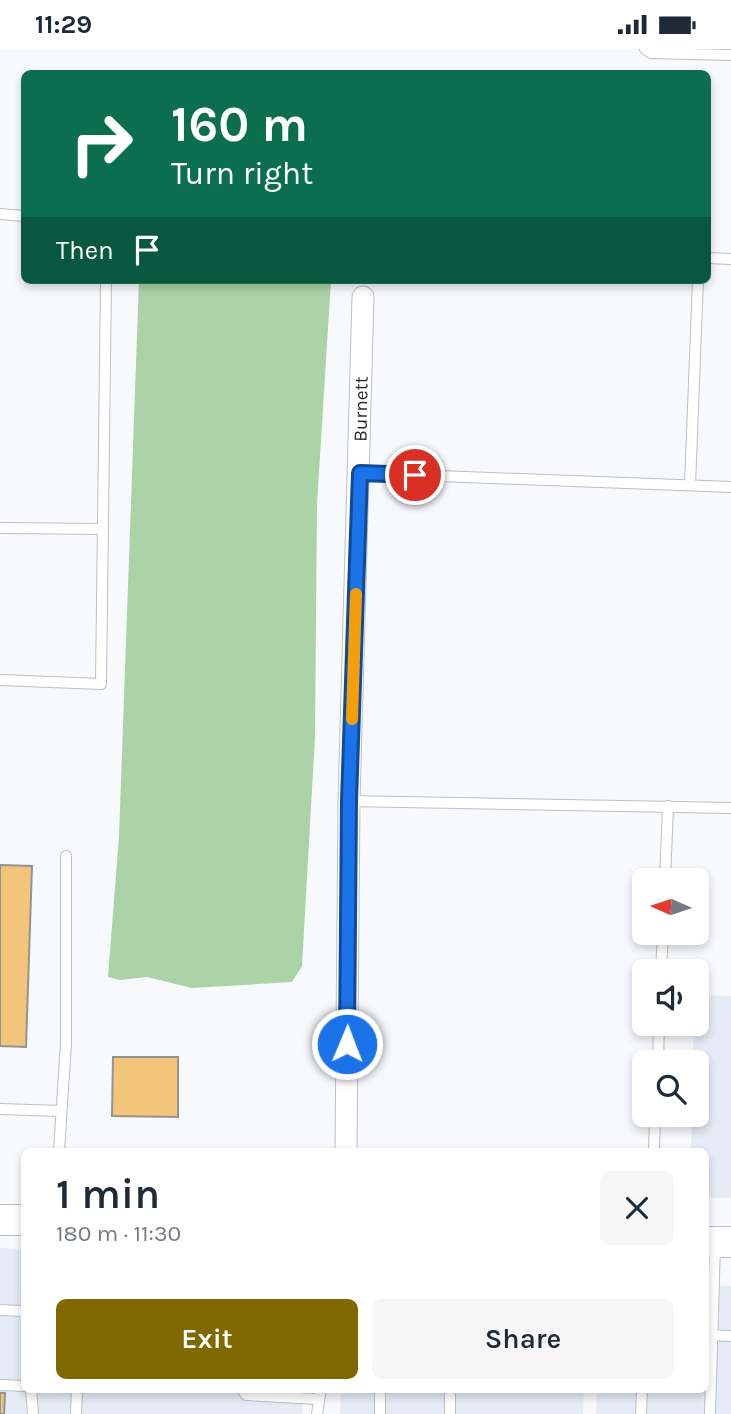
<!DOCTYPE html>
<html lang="en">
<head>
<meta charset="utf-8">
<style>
  body { margin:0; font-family:Karla,sans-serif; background:#f6f6f7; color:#1f2937; height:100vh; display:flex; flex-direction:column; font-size:26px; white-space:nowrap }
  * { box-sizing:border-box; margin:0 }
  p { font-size:23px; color:#747a83 }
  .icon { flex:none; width:38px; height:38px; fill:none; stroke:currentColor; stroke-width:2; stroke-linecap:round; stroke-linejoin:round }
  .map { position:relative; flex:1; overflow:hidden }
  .panel { position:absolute; left:21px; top:1099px; width:688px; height:245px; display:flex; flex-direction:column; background:#fff; border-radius:10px; box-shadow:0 4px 10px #0003 }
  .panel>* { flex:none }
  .banner { position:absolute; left:21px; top:21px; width:690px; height:214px; border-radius:10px; box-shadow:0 4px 10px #0003; background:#0b6e4f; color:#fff; overflow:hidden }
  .needle { width:46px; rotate:273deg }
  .fabs { position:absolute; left:632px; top:819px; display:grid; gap:14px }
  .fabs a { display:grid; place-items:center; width:77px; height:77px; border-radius:10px; background:#fff; box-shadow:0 4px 10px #0003; font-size:35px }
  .pin { position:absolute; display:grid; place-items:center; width:60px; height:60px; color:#fff; margin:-30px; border:4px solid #fff; border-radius:50%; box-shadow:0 2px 7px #0007 }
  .me { position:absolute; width:77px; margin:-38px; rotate:1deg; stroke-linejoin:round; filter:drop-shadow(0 0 5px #0008) }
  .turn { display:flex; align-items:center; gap:24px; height:147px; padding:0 35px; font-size:32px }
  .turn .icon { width:91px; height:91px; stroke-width:2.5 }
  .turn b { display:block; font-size:49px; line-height:60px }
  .then { display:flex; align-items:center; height:66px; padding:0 35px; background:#0003; gap:14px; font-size:26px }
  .round { display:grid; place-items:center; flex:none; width:74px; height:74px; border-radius:10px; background:#f6f6f7 }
  .overview { display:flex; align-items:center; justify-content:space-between; height:119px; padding:0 35px }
  h1 { font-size:42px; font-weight:600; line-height:52px }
  .cta { display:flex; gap:14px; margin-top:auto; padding:14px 35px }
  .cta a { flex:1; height:80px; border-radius:10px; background:#806900; color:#fff; font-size:28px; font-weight:600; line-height:80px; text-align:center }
  .cta a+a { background:#f6f6f7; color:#1f2937 }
  .status { display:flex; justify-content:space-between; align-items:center; height:49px; padding:0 35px; background:#fff; direction:ltr }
  .status svg { height:19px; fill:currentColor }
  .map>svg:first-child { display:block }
  .built { fill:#e5ecf6 }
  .green { fill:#abd3a7 }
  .building { fill:#f2c57b; stroke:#95928f; stroke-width:2 }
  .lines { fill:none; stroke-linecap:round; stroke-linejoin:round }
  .service-casing { stroke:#bdbfc3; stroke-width:12 }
  .minor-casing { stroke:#bdbfc3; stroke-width:23 }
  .secondary-casing { stroke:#bdbfc3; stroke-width:32 }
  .service { stroke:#fff; stroke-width:10 }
  .minor { stroke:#fff; stroke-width:21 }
  .secondary { stroke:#fff; stroke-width:30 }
  .route-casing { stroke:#114b97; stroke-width:18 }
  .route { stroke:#1a73e8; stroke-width:12 }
  .slow { stroke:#f59e0b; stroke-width:12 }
  .labels { text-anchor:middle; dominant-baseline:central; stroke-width:5; stroke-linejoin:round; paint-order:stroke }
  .street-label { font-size:19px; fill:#2a2b2c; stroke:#fff }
</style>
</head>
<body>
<div class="status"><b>11:29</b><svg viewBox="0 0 49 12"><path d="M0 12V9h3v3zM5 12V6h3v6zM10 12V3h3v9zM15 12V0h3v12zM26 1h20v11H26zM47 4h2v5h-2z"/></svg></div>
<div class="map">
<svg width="731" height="1365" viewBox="0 0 731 1365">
  <rect width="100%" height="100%" fill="#f7f9fd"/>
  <g class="built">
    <polygon points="697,946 731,947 731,1149 705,1149 705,1102 691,1102 692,1066 696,1066 696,1013 692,1013"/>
    <polygon points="0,1199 24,1200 24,1340 303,1341 302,1365 0,1365"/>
    <polygon points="705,1236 731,1237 731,1365 596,1365 597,1341 705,1340"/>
    <polygon points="341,1341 584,1341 583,1365 340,1365"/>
  </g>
  <polygon class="green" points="139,231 331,231 317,455 315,687 302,917 292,933 192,939 147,928 120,931 108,928 119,788"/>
  <g class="building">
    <polygon points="0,816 32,817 26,998 0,997"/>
    <polygon points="113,1008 178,1008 178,1068 112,1067"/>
    <polygon points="0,1344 5,1344 4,1365 0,1365"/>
  </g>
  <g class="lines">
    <g class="service-casing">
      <g id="service">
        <polyline points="645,0 651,4 731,6"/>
        <polyline points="0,165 24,167"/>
        <polyline points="707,209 731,210"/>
        <polyline points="360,424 731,438"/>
        <polyline points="690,436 698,231"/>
        <polyline points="0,479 103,480"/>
        <polyline points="0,631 101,635 106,231"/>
        <polyline points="349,752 731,759"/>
        <polyline points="665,831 668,757"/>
        <polyline points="661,922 663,884"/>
        <polyline points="658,1013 659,975"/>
        <polyline points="0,1060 61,1062"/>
        <polyline points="59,1102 66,994 66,807"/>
        <polyline points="654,1102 655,1066"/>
        <polyline points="0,1261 24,1262"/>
        <polyline points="708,1286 731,1287"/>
        <polyline points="0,1336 24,1337"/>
        <polyline points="31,1340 33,1365"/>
        <polyline points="242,1340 246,1346 317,1350"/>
        <polyline points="76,1365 77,1340"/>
        <polyline points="317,1365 321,1340"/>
        <polyline points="380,1365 380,1340"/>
        <polyline points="450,1365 450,1340"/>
        <polyline points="641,1365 642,1340"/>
        <polyline points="710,1365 715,1195"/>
      </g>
    </g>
    <g class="minor-casing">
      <polyline id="minor" points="346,1102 349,752 363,248"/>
    </g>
    <g class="secondary-casing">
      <g id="secondary">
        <polyline points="0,1171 24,1171"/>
        <polyline points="705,1193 731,1193"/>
      </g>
    </g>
    <use href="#service" class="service"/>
    <use href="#minor" class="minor"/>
    <use href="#secondary" class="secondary"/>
  </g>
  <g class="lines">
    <g class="route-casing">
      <polyline id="route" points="347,995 349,752 360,424 415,426"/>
    </g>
    <use href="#route" class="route"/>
    <polyline class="slow" points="352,670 356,545"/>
  </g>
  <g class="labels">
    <g class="street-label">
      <text transform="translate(361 360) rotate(-89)">Burnett</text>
    </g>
  </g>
</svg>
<div class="fabs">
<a><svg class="needle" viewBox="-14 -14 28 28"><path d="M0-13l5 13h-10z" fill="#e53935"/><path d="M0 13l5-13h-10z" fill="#747a83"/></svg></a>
<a><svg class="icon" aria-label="sound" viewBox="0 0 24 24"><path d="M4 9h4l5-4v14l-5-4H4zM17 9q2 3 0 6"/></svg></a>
<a><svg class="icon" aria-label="search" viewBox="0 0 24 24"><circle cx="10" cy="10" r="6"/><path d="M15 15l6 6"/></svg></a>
</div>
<div class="pin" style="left:415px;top:426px;background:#d93025"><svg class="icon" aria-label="arrive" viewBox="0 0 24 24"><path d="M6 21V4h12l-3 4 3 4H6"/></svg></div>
<svg class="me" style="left:347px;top:995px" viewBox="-20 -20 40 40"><circle r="17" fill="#1a73e8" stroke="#fff" stroke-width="3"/><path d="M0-11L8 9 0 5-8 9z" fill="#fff"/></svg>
<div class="banner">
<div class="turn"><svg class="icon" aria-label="right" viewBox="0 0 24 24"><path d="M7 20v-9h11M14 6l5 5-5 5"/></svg><div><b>160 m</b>Turn right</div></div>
<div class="then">Then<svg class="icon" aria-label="arrive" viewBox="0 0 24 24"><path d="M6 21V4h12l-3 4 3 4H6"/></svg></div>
</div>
<section class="panel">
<div class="overview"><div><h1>1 min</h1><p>180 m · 11:30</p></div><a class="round"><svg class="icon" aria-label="close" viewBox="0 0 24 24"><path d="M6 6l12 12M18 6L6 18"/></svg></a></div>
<div class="cta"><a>Exit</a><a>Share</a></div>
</section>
</div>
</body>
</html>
